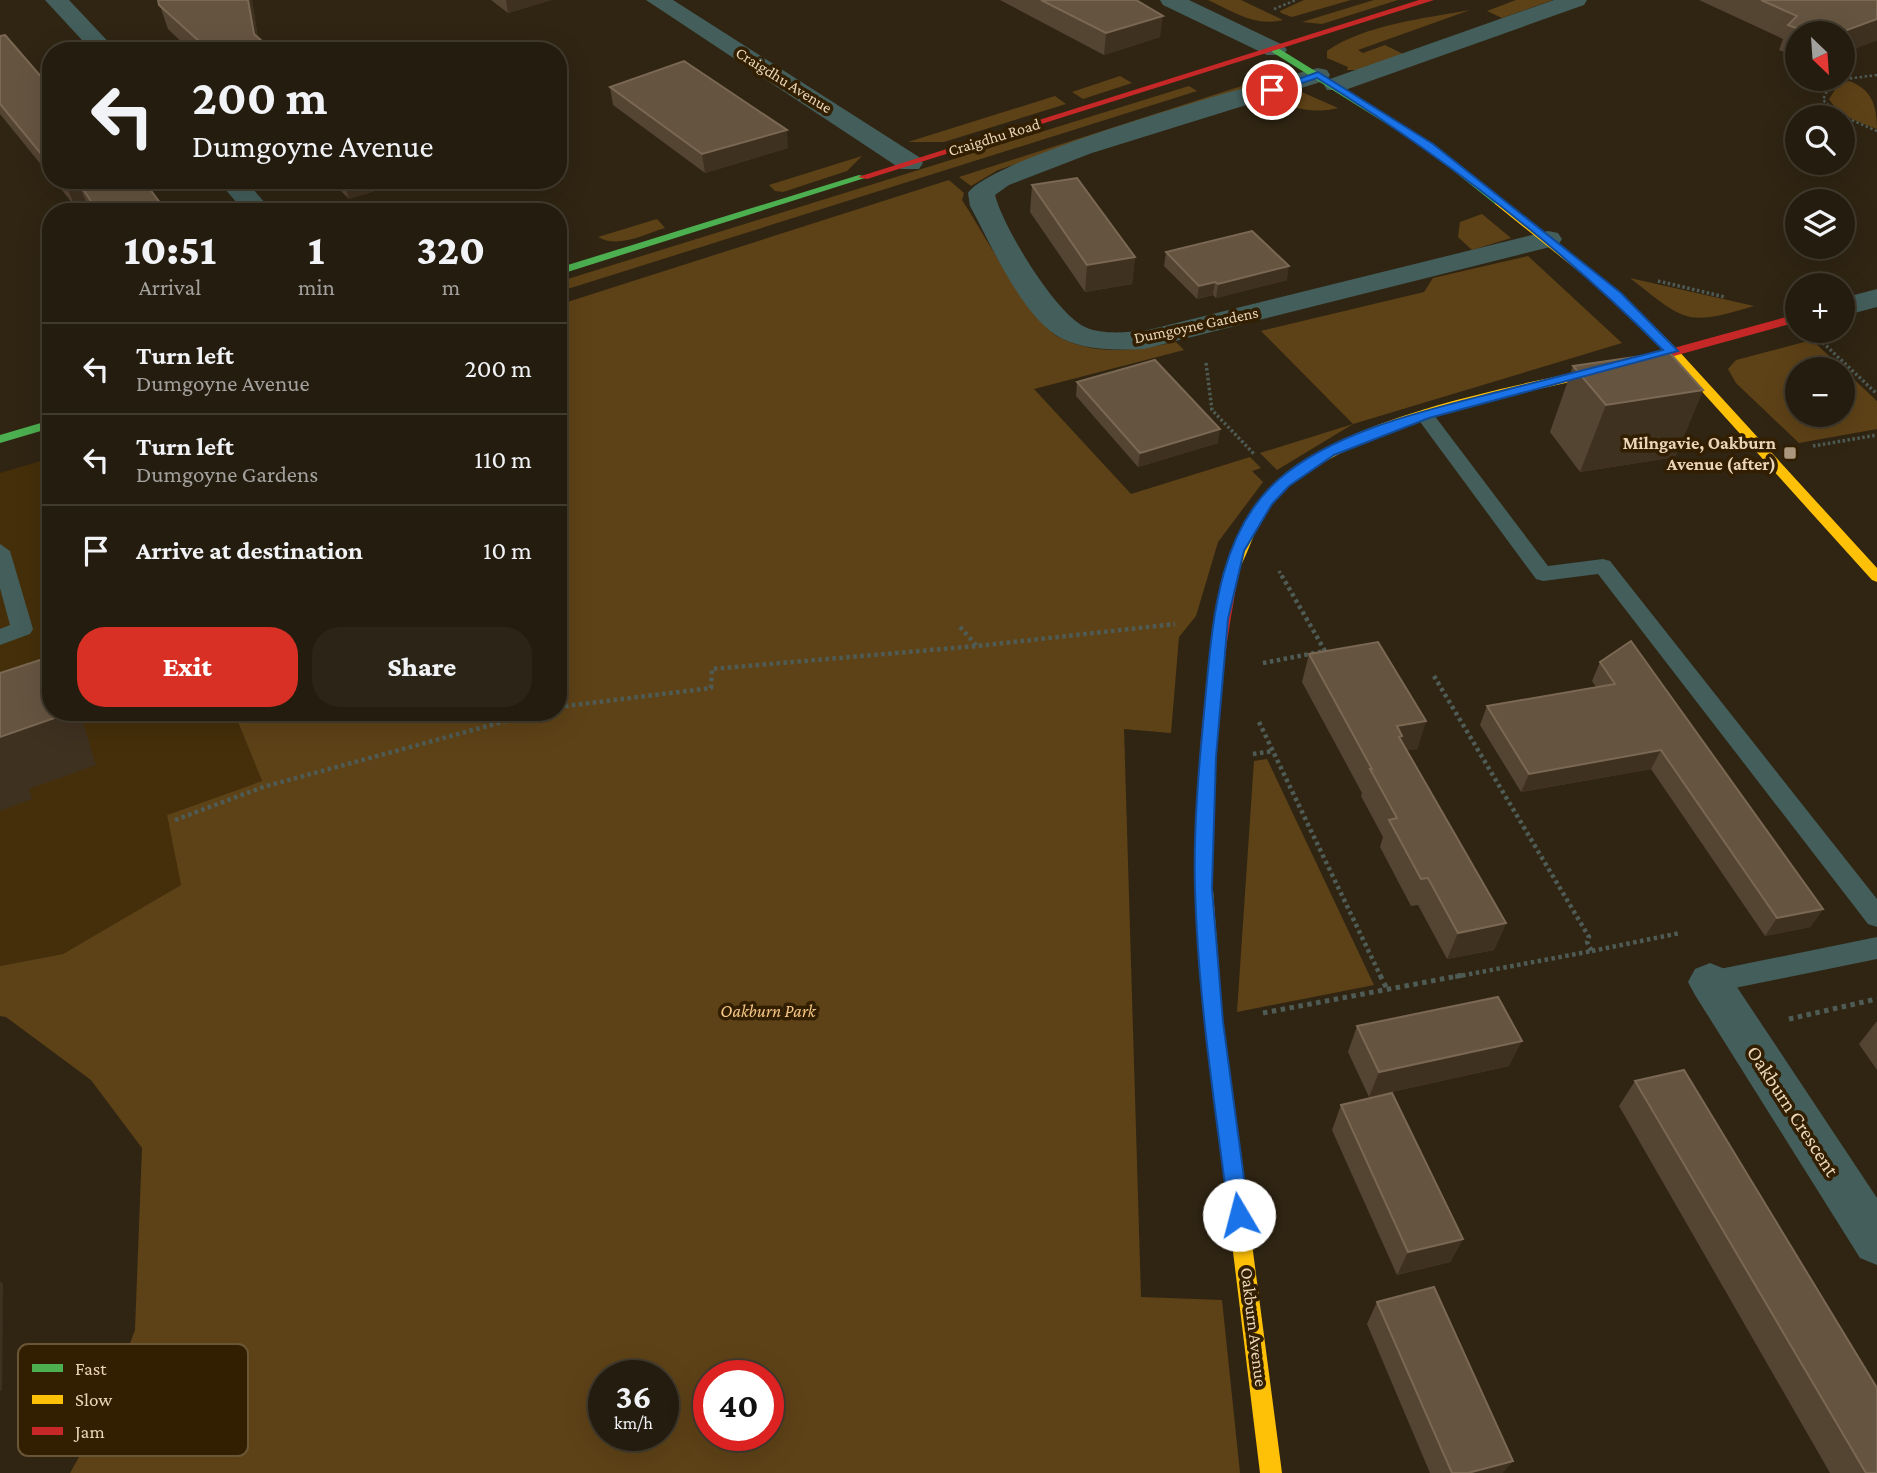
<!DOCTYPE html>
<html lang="en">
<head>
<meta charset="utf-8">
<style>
  body { margin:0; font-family:"Crimson Pro",serif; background:#2c2517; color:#f1f3f6; height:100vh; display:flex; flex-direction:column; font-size:26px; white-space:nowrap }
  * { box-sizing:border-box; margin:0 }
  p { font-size:23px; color:#a3a19e }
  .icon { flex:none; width:38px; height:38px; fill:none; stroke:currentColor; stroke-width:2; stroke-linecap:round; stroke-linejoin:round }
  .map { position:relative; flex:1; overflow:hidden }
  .panel { position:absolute; left:42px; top:203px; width:525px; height:518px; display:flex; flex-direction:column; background:#241c0e; border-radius:28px; box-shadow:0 7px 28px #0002,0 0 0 2px #413a2e }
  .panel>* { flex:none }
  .guide { position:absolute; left:42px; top:42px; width:525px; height:147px; border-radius:28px; box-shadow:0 7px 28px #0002,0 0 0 2px #413a2e; background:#241c0e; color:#f1f3f6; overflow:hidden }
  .needle { width:46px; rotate:155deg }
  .fabs { position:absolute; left:1785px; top:21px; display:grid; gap:14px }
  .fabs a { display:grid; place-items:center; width:70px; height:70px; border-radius:50%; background:#241c0e; box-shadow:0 7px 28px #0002,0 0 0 2px #413a2e; font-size:35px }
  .speed { position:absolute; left:588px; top:1360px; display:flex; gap:14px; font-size:35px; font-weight:700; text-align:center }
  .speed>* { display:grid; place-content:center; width:91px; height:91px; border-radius:50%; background:#241c0e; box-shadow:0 7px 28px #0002,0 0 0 2px #413a2e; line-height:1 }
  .speed small { font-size:18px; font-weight:400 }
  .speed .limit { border:10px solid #d22; background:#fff; color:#111 }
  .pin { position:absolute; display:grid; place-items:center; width:60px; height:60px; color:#fff; margin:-30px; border:4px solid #fff; border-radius:50%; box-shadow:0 2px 7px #0007 }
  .me { position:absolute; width:77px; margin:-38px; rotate:352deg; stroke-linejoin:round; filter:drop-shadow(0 0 5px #0008) }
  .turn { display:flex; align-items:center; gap:24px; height:147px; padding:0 35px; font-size:32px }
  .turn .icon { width:91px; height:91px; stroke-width:2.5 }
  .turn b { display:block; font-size:49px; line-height:60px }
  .eta { display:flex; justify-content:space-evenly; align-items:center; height:119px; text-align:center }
  .eta b { font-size:42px; font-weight:800; line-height:49px }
  .primary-button { display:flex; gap:14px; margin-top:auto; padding:14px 35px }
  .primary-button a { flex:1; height:80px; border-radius:28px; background:#d93025; color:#fff; font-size:28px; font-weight:800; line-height:80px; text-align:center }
  .primary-button a+a { background:#2c2517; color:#f1f3f6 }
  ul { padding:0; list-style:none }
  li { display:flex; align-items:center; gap:21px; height:91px; padding:0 35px; border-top:2px solid #413a2e }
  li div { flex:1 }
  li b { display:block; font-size:26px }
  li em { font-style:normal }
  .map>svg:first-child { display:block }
  .built { fill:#452f0a }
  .green { fill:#5e4217; fill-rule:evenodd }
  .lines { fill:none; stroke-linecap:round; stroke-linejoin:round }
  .path-far3 { stroke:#4f5c56; stroke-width:2.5; stroke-dasharray:2.5 2.5; stroke-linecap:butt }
  .path-far2 { stroke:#4f5c56; stroke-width:3.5; stroke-dasharray:2.5 2.5; stroke-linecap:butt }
  .path-far1 { stroke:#4f5c56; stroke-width:4.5; stroke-dasharray:3.5 3.5; stroke-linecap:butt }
  .path { stroke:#4f5c56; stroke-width:5; stroke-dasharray:4.5 4.5; stroke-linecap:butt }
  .lane { fill:#435e5b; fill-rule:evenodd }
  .street { fill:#435e5b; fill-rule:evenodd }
  .fast { fill:#4caf50; fill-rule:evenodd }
  .slow { fill:#ffc107; fill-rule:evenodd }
  .jam { fill:#c62828; fill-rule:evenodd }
  .wall { fill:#544432 }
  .shaded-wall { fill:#3f3120 }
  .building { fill:#655440; stroke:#7a6853; stroke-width:2 }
  .route { fill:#1a73e8; stroke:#114b97; stroke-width:2 }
  .poi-dot { fill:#aa977e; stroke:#321e00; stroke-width:2.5 }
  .labels { text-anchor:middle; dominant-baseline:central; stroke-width:7; stroke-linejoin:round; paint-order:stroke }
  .far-street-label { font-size:16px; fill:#ecd5b7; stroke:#321e00 }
  .poi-label { font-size:18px; font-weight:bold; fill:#ecd5b7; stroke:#321e00; text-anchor:end }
  .park-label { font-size:18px; font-style:italic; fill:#f5c685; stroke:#321e00 }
  .street-label { font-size:18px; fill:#ecd5b7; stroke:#321e00 }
  .near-street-label { font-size:21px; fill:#ecd5b7; stroke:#321e00 }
  .key { fill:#321e00; stroke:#6a5537; stroke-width:2 }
  .key-label { font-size:19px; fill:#ecd5b7 }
</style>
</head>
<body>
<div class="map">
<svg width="1877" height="1473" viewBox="0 0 1877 1473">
  <rect width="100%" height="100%" fill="#302513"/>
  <polygon class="built" points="51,458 51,712 234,712 262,781 167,815 181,885 63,954 0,966 0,473"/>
  <g class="green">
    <path d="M1208,0H1241L1283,20C1255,27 1234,12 1208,0Z"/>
    <polygon points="1304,0 1351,0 1292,17 1281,13 1280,11"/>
    <polygon points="1374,0 1398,0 1322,24 1302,22"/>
    <polygon points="1516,0 1553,0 1502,18 1487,11"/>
    <path d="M1470,10L1358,50L1363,53L1385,45L1403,54L1359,70H1347L1348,67L1327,58V51C1364,25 1426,18 1470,10Z"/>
    <polygon points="1120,76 1132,83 1083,99 1072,92"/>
    <path d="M1849,81C1872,89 1877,106 1877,129C1859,122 1839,116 1829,99L1839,84Z"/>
    <polygon points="1254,82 1264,83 998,170 971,186 959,177"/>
    <polygon points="1189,86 1197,91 558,292 558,282"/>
    <path d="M1295,89L1338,108C1311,114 1294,109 1270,97Z"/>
    <polygon points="1055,96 1066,104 944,142 908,142"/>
    <polygon points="862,156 847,171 783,192 775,191 769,185"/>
    <path d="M949,180L964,193L962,200C982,230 1030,321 1059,337C1096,357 1137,350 1176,342L1184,350L1034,389L1131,494L1250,457L1261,468L1252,471L1263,482L1218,542L1196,616L1179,637L1171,733L1124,729L1141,1297L1222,1300L1240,1473H70L104,1413L135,1330L142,1148L91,1080L6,1017L0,1016V966L63,954L181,885L167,815L262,781L234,712H558V305ZM604,1376H663V1435H604ZM709,1376H768V1435H709Z"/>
    <polygon points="1482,214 1511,238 1472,250 1458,237 1460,222"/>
    <path d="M657,219L665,228C644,234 618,249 598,237Z"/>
    <polygon points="1528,256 1622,343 1353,424 1277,470 1260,453 1353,424 1261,331 1424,292 1433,278"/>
    <path d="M1630,278L1754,306C1685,327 1685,321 1630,278Z"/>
    <path d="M1812,340L1877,401V429L1799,443L1736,383L1728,369L1736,360ZM1797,369H1843V415H1797Z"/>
    <polygon points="1267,759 1374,985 1237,1012 1254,761"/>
  </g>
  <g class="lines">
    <g class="path-far3">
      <polyline points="1274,9 1296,0"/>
      <polyline points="1877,75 1846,79 1828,88 1823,100 1838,114 1877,131"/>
    </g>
    <g class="path-far2">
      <polyline points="1658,281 1725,297"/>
      <polyline points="1819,339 1877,394"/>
      <polyline points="1206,363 1212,410 1255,455"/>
      <polyline points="1813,446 1877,435"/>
      <polyline points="1279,571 1283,578"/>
    </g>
    <g class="path-far1">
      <polyline points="960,627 977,646"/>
      <polyline points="1263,663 1325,651 1282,576"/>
      <polyline points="1434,676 1589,937 1587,942 1592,951 1454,977"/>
      <polyline points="558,707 711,688 712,669 977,646 1175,624"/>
      <polyline points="1259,722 1381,977"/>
      <polyline points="1253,754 1273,751"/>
      <polyline points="175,820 263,787 539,712"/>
      <polyline points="1592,951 1680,933"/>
    </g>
    <g class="path">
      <polyline points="1380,975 1387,989"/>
      <polyline points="1263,1013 1463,975"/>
      <polyline points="1789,1019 1877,999"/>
    </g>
    <g class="lane">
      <polygon points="1424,409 1431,411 1548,566 1603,559 1610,561 1877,899 1877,927 1868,924 1598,574 1543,581 1536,579 1415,415"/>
      <polygon points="0,544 10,551 33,629 30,634 0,645 0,629 10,625 0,588"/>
      <polygon points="1877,937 1877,959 1710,993 1701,990 1697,982 1701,974 1710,971"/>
    </g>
    <g class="street">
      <polygon points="45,0 69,0 117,51 92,51"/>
      <polygon points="646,0 673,0 919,157 923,163 919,169 901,169"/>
      <polygon points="1160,0 1189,0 1283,45 1287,50 1283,55 1267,55 1163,5"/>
      <polygon points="1554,0 1587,0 1584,5 1345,90 1327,90 1324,85 1327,80"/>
      <path d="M1318,68L1327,70L1330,75L1327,80L1092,153L1009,185L995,195C1003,227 1055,313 1085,327C1102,335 1126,332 1144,331L1548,231L1558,233L1562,239L1558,245L1144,349C1118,350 1088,351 1063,339C1023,320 991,244 970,206L968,193C993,156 1262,82 1318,68Z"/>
      <polygon points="217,180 245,180 273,212 245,212"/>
      <polygon points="1877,289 1877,307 1843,316 1843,298"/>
      <polygon points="1710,963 1725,969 1877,1198 1877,1265 1860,1258 1695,995 1688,982 1695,969"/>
    </g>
    <g class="fast">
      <polygon points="1272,48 1278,48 1433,144 1505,202 1495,204 1425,148 1272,52"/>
      <polygon points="859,175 868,177 558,275 558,268"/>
      <polygon points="51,420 51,428 0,443 0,435"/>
    </g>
    <g class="slow">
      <polygon points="1495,200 1503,200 1621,293 1676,348 1877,568 1877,582 1872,580 1668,354 1613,299 1495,204"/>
      <path d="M1623,362L1629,366L1627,369C1532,392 1432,407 1343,452C1321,463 1298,476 1281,493C1255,520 1254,542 1238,571L1233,573L1226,568C1235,538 1250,508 1273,485C1347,413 1523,385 1623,362Z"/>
      <polygon points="1204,884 1210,886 1213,891 1223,1022 1282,1473 1260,1473 1205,1022 1195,891 1198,886"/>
    </g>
    <g class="jam">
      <polygon points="1419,0 1434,0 867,179 858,177"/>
      <polygon points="1797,314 1797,322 1623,370 1617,366 1619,363"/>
      <path d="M1233,563L1240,568C1218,675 1211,782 1213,891L1210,896L1204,898L1198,896L1195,891C1195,782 1203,675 1226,568Z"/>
    </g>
  </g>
  <g class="wall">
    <polygon points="158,0 252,0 258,38 273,51 191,51 168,29"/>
    <polygon points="491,0 551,0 508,13"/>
    <polygon points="1000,0 1136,0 1160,37 1104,55"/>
    <polygon points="1699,0 1877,0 1877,40 1843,53 1843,33 1797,33 1797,57 1779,50 1783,39"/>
    <polygon points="0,36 51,88 51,177 0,114"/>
    <polygon points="610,87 788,148 705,173 613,105"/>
    <polygon points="54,180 143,180 167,212 92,212 87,204 76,208"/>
    <polygon points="330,180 393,180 394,185 349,199"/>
    <polygon points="1032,185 1135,257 1132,284 1085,292 1030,212"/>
    <polygon points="1166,252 1287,280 1216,298 1213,295 1197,299 1164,266"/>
    <polygon points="1573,366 1703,390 1675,457 1580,472 1550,432"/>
    <polygon points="1077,382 1218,443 1138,467 1076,396"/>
    <polygon points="1309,654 1426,721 1417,749 1407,750 1506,923 1494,950 1447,959 1418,905 1411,906 1380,847 1383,837 1361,796 1362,793 1302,682"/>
    <polygon points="1600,662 1823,909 1810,927 1765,936 1651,769 1521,792 1480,725 1487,706 1596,687 1592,681"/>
    <polygon points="1877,1021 1877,1070 1859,1044"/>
    <polygon points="1357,1026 1509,1066 1369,1097 1348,1052"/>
    <polygon points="1635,1081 1877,1473 1830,1473 1619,1106"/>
    <polygon points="1341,1105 1463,1239 1450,1262 1397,1275 1332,1130"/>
    <polygon points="1377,1302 1503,1473 1430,1473 1367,1324"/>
  </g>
  <g class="shaded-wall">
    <polygon points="248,0 252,0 260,51 254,34"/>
    <polygon points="506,0 551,0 508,13"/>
    <polygon points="1163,16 1160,37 1104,55 1106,33"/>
    <polygon points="1877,19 1877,40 1843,53 1843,33 1839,33"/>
    <polygon points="787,130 788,148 705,173 702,154"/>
    <polygon points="77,180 87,204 76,208 65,184"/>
    <polygon points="343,180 393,180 394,185 349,199"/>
    <polygon points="1135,257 1132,284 1085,292 1087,265"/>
    <polygon points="1289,266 1287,280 1216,298 1218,284"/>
    <polygon points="1215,282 1213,295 1197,299 1199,286"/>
    <polygon points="1703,390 1675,457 1580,472 1606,405"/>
    <polygon points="1220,429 1218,443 1138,467 1140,453"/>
    <polygon points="65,712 80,712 96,765 29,789 32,799 0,811 0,737"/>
    <polygon points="1426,721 1417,749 1397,752 1397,726"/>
    <polygon points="1661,750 1651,769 1521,792 1529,774"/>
    <polygon points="1823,909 1810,927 1765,936 1777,918"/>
    <polygon points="1506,923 1494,950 1447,959 1458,933"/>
    <polygon points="1522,1041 1509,1066 1369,1097 1379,1072"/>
    <polygon points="1463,1239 1450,1262 1397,1275 1408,1252"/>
    <polygon points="0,1281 3,1284 2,1390 0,1391"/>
    <polygon points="1513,1461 1503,1473 1468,1473"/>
  </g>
  <g class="building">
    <polygon points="158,0 248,0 254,34 273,51 210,51 159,5"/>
    <polygon points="1041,0 1136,0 1163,16 1106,33"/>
    <polygon points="1761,0 1877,0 1877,19 1839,33 1810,33 1788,25 1797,16"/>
    <polygon points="5,35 51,88 51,166 0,104 0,36"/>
    <polygon points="684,61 787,130 702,154 610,87"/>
    <polygon points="1077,178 1135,257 1087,265 1032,185"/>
    <polygon points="62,180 143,180 167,212 98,212 77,180 65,184"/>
    <polygon points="1252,231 1289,266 1218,284 1215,282 1199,286 1166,252"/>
    <polygon points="1669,352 1703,390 1606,405 1573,366"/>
    <polygon points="1155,360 1220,429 1140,453 1077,382"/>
    <polygon points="1631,641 1823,909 1777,918 1661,750 1529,774 1487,706 1615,684 1600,662"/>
    <polygon points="1378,642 1426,721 1397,726 1402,736 1399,737 1506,923 1458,933 1428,878 1421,879 1389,820 1397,818 1370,769 1372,769 1309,654"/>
    <polygon points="49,657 51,663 51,712 65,712 66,714 0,737 0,673"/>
    <polygon points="1498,997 1522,1041 1379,1072 1357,1026"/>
    <polygon points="1684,1070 1877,1388 1877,1473 1866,1473 1635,1081"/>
    <polygon points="1392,1093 1463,1239 1408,1252 1341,1105"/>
    <polygon points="1434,1287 1513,1461 1468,1473 1452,1473 1377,1302"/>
  </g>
  <path class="route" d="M1318,72L1433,144L1621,293L1678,351L1429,418L1334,455L1289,486L1272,504L1244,551L1228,619L1216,757L1212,888L1223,1022L1249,1215L1246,1221L1239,1224L1232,1221L1229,1215C1215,1107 1198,998 1195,889C1193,823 1200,756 1206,691C1213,618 1219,532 1278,480C1336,429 1432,409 1505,390C1558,377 1610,363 1663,350C1560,246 1441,155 1317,78L1272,93L1267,90Z"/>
  <rect class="poi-dot" x="1783" y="446" width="14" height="14" rx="3.5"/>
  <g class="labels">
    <g class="far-street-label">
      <text transform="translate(784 80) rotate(32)">Craigdhu Avenue</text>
      <text transform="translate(994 137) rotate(-17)">Craigdhu Road</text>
      <text transform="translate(1196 325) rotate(-12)">Dumgoyne Gardens</text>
    </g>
    <g class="poi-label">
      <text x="1776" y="443">Milngavie, Oakburn<tspan x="1776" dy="21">Avenue (after)</tspan></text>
    </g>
    <g class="park-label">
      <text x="768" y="1011">Oakburn Park</text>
    </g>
    <g class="street-label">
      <text transform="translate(1254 1327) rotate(83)">Oakburn Avenue</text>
    </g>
    <g class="near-street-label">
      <text transform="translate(1793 1111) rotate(57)">Oakburn Crescent</text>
    </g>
  </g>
  <rect x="18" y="1344" width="230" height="112" rx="10" class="key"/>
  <rect x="32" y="1364" width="31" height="8" fill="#4caf50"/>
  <rect x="32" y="1395" width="31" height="9" fill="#ffc107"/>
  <rect x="32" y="1427" width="31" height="8" fill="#c62828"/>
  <g class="key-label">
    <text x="75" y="1375">Fast</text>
    <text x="75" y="1406">Slow</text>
    <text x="75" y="1438">Jam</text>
  </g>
</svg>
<div class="fabs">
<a><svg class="needle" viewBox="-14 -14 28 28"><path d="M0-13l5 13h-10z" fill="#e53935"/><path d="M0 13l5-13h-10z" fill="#a3a19e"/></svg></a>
<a><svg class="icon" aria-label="search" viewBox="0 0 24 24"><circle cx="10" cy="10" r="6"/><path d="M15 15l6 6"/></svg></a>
<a><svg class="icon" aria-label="layers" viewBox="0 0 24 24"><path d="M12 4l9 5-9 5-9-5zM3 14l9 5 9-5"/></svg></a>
<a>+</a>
<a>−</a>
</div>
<div class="speed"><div>36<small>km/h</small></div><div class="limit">40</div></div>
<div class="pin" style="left:1272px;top:90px;background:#d93025"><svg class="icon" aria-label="arrive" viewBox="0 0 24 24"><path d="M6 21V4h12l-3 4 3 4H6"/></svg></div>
<svg class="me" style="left:1239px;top:1215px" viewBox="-20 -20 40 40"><circle r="19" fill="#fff"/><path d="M0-13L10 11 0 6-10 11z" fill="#1a73e8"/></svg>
<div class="guide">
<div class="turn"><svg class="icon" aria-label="left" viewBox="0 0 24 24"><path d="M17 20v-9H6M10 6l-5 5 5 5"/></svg><div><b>200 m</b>Dumgoyne Avenue</div></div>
</div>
<section class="panel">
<div class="eta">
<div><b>10:51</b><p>Arrival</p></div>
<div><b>1</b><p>min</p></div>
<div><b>320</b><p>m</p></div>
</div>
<ul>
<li><svg class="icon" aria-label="left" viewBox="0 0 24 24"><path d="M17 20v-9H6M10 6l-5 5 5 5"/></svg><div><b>Turn left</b><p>Dumgoyne Avenue</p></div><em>200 m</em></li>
<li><svg class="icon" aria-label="left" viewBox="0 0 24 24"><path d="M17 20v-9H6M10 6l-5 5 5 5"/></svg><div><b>Turn left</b><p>Dumgoyne Gardens</p></div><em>110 m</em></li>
<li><svg class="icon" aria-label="arrive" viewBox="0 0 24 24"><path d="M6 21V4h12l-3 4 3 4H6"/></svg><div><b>Arrive at destination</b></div><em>10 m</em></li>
</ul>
<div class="primary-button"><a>Exit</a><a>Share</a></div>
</section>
</div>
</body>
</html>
